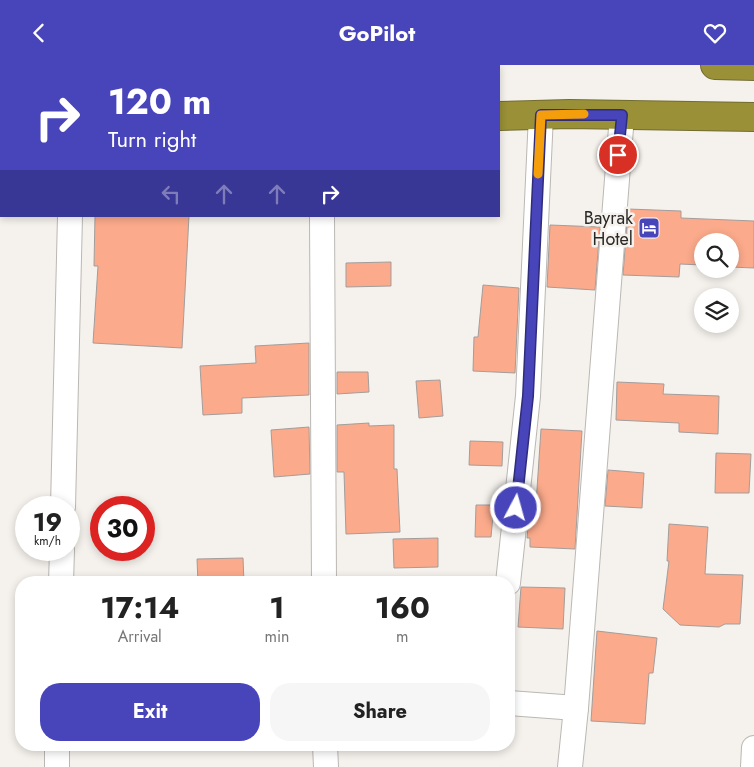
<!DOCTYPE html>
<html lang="en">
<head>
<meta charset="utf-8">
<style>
  body { margin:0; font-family:Jost,sans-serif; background:#f6f6f6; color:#222; height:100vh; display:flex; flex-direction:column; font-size:19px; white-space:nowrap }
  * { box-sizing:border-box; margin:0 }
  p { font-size:16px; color:#767676 }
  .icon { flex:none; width:28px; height:28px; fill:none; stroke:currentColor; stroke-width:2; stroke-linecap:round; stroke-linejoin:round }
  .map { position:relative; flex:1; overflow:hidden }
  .side { position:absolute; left:15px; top:511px; width:500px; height:175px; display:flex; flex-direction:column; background:#fff; border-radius:20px; box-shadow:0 2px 8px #0003 }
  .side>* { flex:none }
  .banner { position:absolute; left:0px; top:0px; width:500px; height:152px; box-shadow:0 2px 8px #0003; background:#4845bb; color:#fff; overflow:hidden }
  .fabs { position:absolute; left:694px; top:168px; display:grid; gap:10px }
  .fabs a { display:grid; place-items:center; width:45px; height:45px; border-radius:50%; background:#fff; box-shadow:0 2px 8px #0003; font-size:25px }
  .speed { position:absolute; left:15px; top:431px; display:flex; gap:10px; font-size:25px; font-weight:700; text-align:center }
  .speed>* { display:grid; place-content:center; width:65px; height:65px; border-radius:50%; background:#fff; box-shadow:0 2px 8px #0003; line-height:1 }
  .speed small { font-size:12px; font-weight:400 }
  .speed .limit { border:8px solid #d22; background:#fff; color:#111 }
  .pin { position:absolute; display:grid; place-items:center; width:42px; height:42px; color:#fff; margin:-21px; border:2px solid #fff; border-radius:50%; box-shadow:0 1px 5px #0007 }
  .me { position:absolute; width:55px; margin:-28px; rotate:6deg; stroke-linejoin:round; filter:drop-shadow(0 0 4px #0008) }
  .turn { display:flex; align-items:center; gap:18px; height:105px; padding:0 25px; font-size:22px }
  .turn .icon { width:65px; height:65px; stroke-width:2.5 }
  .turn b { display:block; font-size:35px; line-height:42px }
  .lanes { display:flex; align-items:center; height:48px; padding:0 25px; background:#0003; justify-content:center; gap:25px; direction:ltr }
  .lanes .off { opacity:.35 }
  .eta { display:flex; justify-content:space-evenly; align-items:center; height:85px; text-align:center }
  .eta b { font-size:30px; font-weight:700; line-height:35px }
  .primary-button { display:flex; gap:10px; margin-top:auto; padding:10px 25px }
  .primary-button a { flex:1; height:58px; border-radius:20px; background:#4845bb; color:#fff; font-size:20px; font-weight:700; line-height:58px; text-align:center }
  .primary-button a+a { background:#f6f6f6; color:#222 }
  header { display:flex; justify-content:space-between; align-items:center; height:65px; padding:0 25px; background:#4845bb; color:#fff; font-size:22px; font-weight:700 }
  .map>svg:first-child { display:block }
  .building { fill:#fbaa8b; stroke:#a39d9b }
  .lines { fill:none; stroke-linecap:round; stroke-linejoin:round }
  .street-casing { stroke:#bbb8b4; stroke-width:26 }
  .highway-casing { stroke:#726c31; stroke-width:30 }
  .street { stroke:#fff; stroke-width:24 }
  .highway { stroke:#999037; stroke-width:28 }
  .route-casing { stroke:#2f2d7a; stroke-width:12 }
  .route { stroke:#4845bb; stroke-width:9 }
  .slow { stroke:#f59e0b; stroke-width:9 }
  .labels { text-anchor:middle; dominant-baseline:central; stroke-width:5; stroke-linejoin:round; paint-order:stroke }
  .poi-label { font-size:18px; fill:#2a2827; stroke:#f5f2ed; text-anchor:end }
</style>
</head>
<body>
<header><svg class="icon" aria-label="back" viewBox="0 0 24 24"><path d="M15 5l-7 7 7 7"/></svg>GoPilot<svg class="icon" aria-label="heart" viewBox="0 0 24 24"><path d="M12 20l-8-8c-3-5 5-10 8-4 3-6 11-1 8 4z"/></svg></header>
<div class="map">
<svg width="754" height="702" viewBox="0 0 754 702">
  <rect width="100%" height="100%" fill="#f5f2ed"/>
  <g class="building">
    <polygon points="628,144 681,146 681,153 754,156 754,203 730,202 730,176 702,176 702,200 680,199 679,212 623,210"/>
    <polygon points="95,151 189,151 182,283 93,278 98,201 94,201"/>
    <polygon points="550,160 600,162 595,225 547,222"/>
    <polygon points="391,197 391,221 346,222 346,198"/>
    <polygon points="483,220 519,223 515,308 473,306 474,272 478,272"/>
    <polygon points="309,278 309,330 242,333 242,348 203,350 200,301 256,298 255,281"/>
    <polygon points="337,307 368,307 369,327 337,329"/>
    <polygon points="440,315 443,351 419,353 416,316"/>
    <polygon points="617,317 664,319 663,329 719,331 718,369 679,367 679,358 616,355"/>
    <polygon points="369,358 369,361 394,360 394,404 397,404 400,467 346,469 344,407 337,407 337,360"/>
    <polygon points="309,362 310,409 274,412 271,365"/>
    <polygon points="541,364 582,366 575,484 530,482 530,473 527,473 530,441 532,439 536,439"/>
    <polygon points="470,376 503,377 502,401 469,400"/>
    <polygon points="716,388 751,389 749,428 715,428"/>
    <polygon points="608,405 644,408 642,443 605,441"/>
    <polygon points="476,440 494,440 491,472 475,472"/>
    <polygon points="669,459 708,462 705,509 743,510 740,559 725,559 719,562 680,560 663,544 669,496 667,496"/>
    <polygon points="438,473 438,502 394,503 393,474"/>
    <polygon points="243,493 244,518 198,518 197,494"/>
    <polygon points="521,522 565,523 563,564 518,562"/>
    <polygon points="597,566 657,573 653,608 649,608 645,659 591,656"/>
  </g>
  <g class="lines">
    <g class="street-casing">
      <g id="street">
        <polyline points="322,151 324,518"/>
        <polyline points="63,442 70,151"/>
        <polyline points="61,518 62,485"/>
        <polyline points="508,518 528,331 541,50"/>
        <polyline points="509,638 576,643"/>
        <polyline points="325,680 326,702"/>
        <polyline points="57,702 57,680"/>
        <polyline points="570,702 576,643 622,50"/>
        <polyline points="753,702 754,683"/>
      </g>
    </g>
    <g class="highway-casing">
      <g id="highway">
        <polyline points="715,0 754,1"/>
        <polyline points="0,48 1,48"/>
        <polyline points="499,51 569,49 754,52"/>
      </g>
    </g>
    <use href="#street" class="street"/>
    <use href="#highway" class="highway"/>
  </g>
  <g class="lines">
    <g class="route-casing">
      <polyline id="route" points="516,443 528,331 541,50 622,50 618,90"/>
    </g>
    <use href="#route" class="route"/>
    <polyline class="slow" points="538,109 541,50 584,49"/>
  </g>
  <defs>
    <g id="hotel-square" transform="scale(1.125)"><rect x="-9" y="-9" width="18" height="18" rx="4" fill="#4845bb" stroke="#f5f2ed"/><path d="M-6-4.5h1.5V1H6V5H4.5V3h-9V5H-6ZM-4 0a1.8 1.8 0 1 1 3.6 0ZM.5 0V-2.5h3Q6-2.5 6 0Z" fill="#fff"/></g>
  </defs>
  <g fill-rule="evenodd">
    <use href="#hotel-square" x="649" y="163"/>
  </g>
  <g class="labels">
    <g class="poi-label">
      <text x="633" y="153">Bayrak<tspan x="633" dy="21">Hotel</tspan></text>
    </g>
  </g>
</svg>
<div class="fabs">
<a><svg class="icon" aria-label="search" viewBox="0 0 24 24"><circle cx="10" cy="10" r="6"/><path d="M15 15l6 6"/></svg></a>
<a><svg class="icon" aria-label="layers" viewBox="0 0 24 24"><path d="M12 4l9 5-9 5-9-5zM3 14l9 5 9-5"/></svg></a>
</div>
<div class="speed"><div>19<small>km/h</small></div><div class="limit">30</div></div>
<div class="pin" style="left:618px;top:90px;background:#d93025"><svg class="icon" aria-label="arrive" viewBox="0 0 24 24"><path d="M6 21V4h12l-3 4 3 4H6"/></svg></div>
<svg class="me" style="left:516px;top:443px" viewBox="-20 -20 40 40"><circle r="17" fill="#4845bb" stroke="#fff" stroke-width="3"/><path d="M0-11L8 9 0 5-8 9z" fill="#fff"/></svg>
<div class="banner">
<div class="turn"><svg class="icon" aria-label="right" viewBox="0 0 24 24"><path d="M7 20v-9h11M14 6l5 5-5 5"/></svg><div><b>120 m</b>Turn right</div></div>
<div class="lanes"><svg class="icon off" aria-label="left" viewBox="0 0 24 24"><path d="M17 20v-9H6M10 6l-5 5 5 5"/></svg><svg class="icon off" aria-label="ahead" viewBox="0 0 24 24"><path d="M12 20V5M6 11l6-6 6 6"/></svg><svg class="icon off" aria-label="ahead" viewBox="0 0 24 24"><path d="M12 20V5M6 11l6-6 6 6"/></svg><svg class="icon" aria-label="right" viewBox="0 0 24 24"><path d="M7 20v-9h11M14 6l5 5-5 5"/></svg></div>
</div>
<section class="side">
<div class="eta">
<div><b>17:14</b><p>Arrival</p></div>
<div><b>1</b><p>min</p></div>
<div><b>160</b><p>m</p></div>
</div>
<div class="primary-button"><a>Exit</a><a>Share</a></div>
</section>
</div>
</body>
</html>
